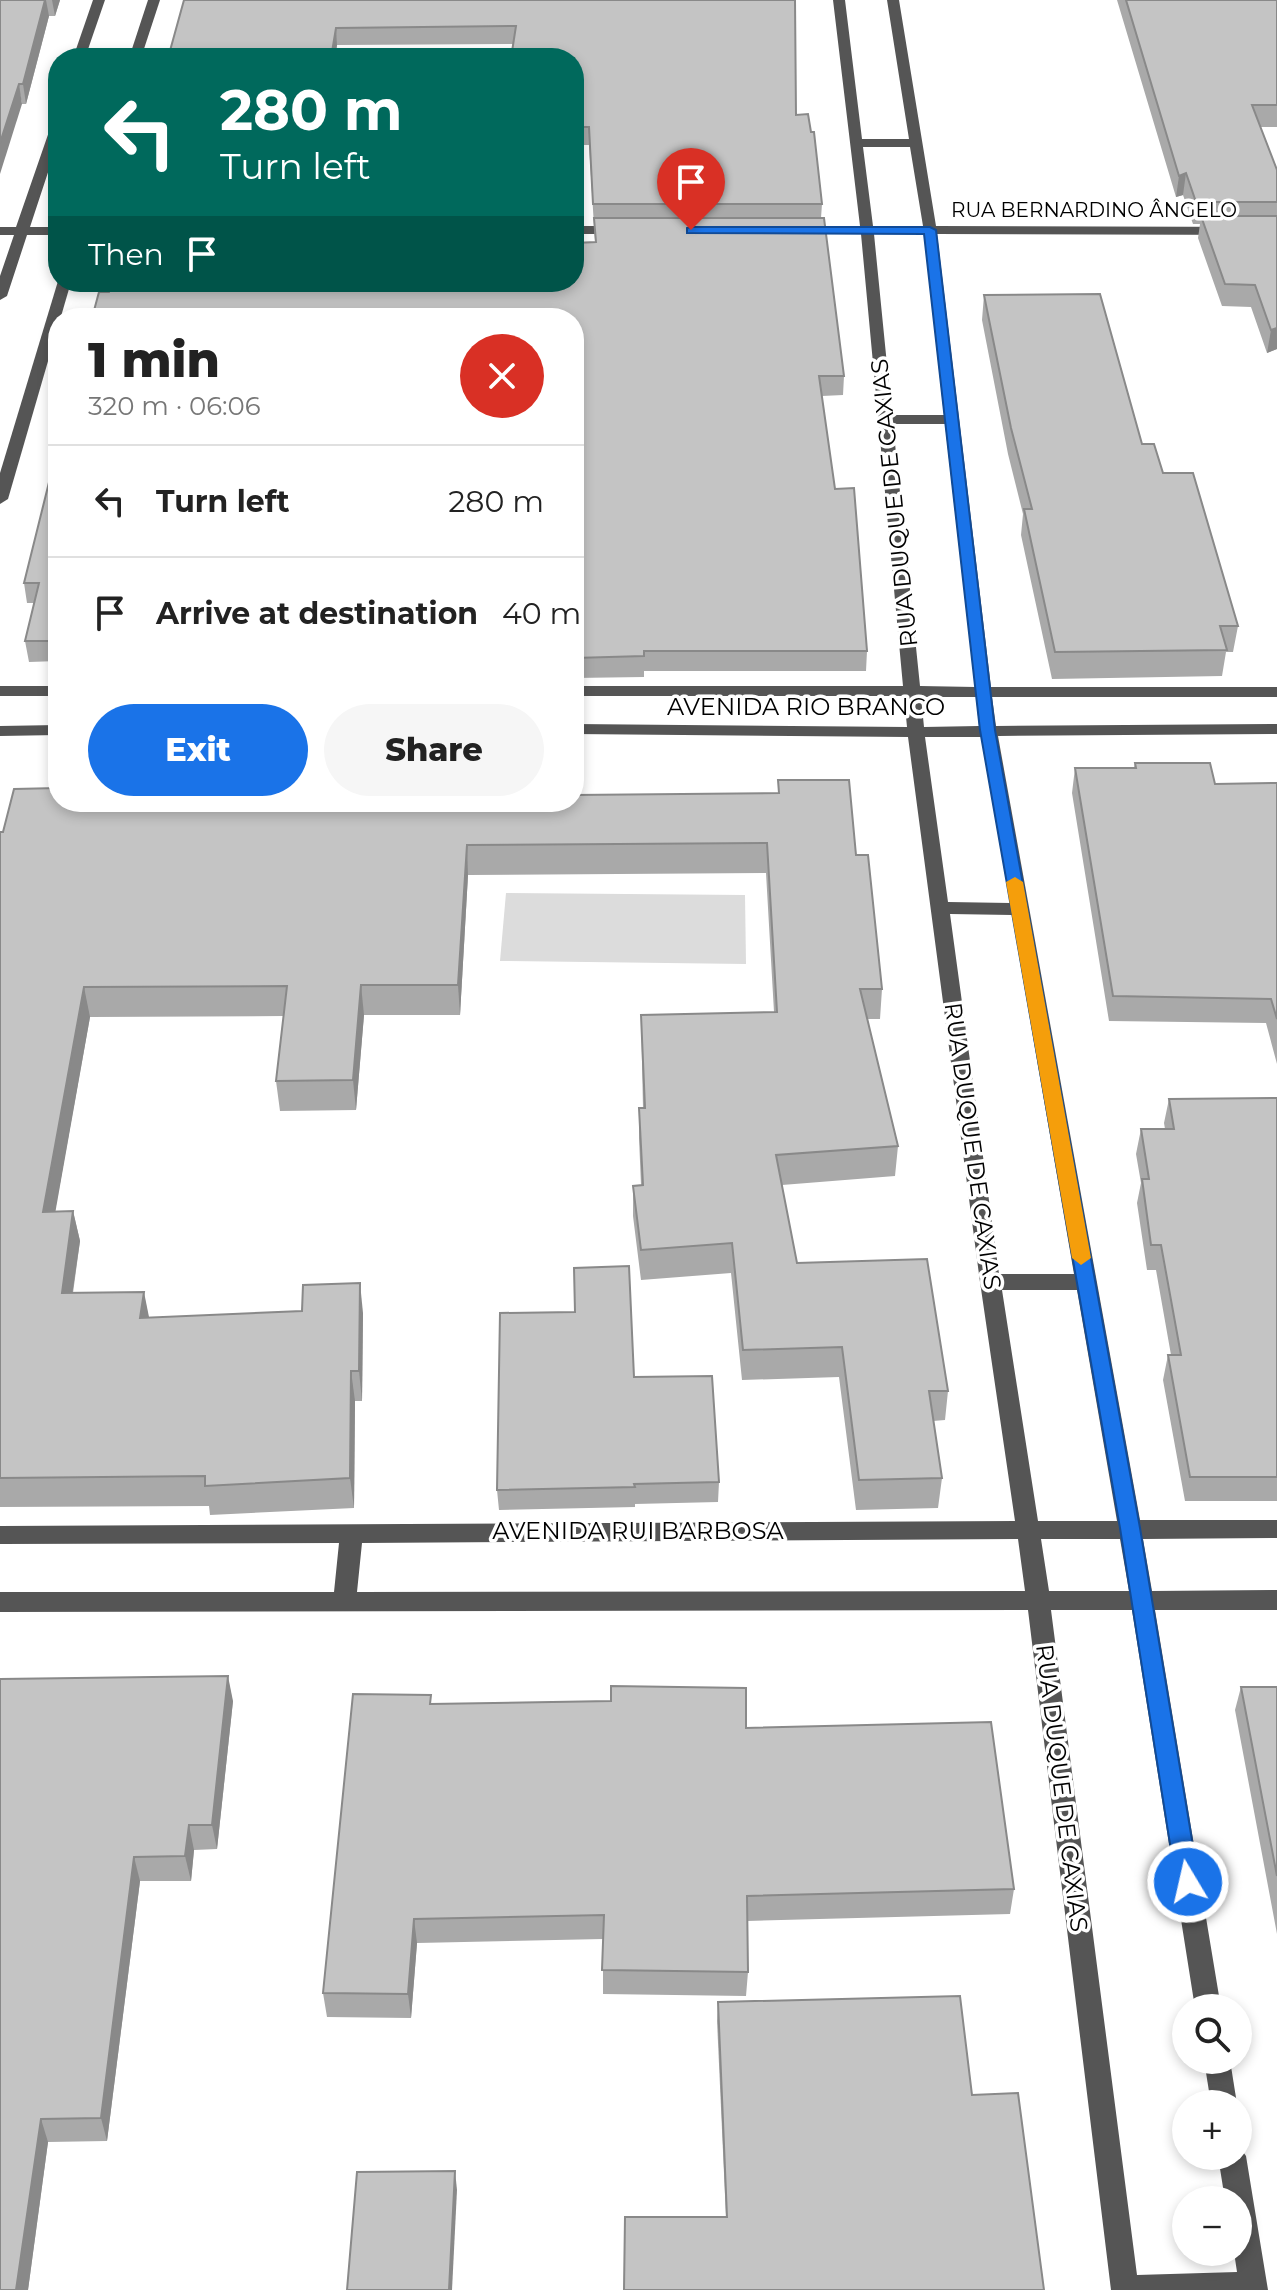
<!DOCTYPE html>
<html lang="en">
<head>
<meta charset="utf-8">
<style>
  body { margin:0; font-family:Montserrat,sans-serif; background:#f6f6f6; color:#222; height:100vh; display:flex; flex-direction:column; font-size:30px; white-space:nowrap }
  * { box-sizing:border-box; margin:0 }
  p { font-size:26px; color:#767676 }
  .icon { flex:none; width:44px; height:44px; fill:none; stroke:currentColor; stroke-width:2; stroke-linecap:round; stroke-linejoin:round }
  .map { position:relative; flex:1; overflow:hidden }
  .side { position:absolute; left:48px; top:308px; width:536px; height:504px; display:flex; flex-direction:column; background:#fff; border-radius:32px; box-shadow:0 4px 12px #0003 }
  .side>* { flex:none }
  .guide { position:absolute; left:48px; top:48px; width:536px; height:244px; border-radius:32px; box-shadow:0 4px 12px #0003; background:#00695c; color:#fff; overflow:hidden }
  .buttons { position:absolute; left:1172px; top:1994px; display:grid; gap:16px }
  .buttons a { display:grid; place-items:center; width:80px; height:80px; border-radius:50%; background:#fff; box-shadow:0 4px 12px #0003; font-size:40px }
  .pin { position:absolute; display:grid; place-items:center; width:68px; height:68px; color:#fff; margin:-82px -34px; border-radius:50% 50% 50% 0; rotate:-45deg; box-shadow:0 0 8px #0007 }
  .pin .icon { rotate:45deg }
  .me { position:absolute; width:88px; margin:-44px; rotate:351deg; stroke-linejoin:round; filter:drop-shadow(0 0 6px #0008) }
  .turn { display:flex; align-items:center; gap:28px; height:168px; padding:0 40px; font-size:36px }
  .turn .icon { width:104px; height:104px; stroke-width:2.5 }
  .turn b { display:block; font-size:56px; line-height:68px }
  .then { display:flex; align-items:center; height:76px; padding:0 40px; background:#0003; gap:16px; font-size:30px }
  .round { display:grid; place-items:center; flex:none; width:84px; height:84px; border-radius:42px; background:#f6f6f6 }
  .head { display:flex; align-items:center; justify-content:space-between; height:136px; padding:0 40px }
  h1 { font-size:48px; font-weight:800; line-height:60px }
  .action { display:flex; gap:16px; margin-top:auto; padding:16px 40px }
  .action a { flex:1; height:92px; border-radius:48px; background:#1a73e8; color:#fff; font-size:32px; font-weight:800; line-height:92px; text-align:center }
  .action a+a { background:#f6f6f6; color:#222 }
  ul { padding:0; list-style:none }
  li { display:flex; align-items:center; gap:24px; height:112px; padding:0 40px; border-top:2px solid #e0e0e0 }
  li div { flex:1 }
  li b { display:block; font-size:30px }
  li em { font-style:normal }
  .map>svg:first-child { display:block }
  .green { fill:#dcdcdc }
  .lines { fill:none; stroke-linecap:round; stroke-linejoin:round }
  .minor { fill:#555; fill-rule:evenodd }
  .wall { fill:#a9a9a9 }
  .shaded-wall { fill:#898989 }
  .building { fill:#c4c4c4; stroke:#898989; stroke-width:2 }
  .route { fill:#1a73e8; stroke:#114b97; stroke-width:2 }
  .slow { fill:#f59e0b }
  .labels { text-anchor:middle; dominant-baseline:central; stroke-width:7; stroke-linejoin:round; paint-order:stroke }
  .far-street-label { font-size:20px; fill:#000; stroke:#fff }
  .street-label { font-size:24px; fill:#000; stroke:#fff }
</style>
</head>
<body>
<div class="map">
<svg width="1277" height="2290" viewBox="0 0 1277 2290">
  <rect width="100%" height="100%" fill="#fff"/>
  <polygon class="green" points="506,893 745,895 746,964 500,961"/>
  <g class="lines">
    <g class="minor">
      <polygon points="93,0 105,0 85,58 73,58"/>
      <polygon points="148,0 160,0 141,58 129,58"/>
      <path d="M833,0H845L862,139H909L887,0H899L936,226L1277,227V235L937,234L991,687H1277V697H992L996,726L1277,724V734L998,736L1140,1520H1277V1538L1143,1539L1152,1591L1277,1590V1610H1155L1221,2008H1195L1132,1610H1051L1137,2275L1237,2272L1234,2252H1238V2200H1225L1218,2156H1238V2145L1246,2156L1268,2290H1111L1028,1610L0,1612V1592H334L339,1543L0,1544V1526L1015,1521L980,1282L908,737L574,734V724L907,727L904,696H574V686H903L861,234H801L794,230L801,226H860ZM863,147H910L923,226H873ZM874,234H924L944,415H892ZM893,424H945L975,687L920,686ZM921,697H976L979,726L924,727ZM925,737H981L1010,903L948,902ZM950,914L1012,915L1074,1274H999ZM1002,1290H1077L1117,1521H1038ZM1018,1539L1025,1591L357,1592L362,1543ZM1041,1539H1120L1129,1591H1049Z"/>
      <polygon points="58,119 58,142 30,227 58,227 58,235 27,235 7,296 0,300 0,276 14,235 0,235 0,227 16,227 52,123"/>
      <polygon points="574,226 621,226 628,230 621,234 574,234"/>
      <polygon points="58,281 71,282 8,499 0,504 0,473"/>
      <rect x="0" y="686" width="58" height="10"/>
      <polygon points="58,725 58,735 0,736 0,726"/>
      <polygon points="1204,2060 1230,2060 1237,2104 1211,2104"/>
    </g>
  </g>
  <g class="wall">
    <polygon points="0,0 60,0 55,16 49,16 26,104 22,104"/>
    <polygon points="184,0 795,0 796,115 822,204 821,218 844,376 843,395 822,396 835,489 867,651 866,671 644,671 644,677 574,678 574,318 109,292 595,242 589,145 574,145 574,58 514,44 337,45 335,58 168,58"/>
    <polygon points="1117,0 1277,0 1277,127 1260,127 1277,170 1277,349 1267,353 1251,307 1222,306 1198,238 1200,224 1193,224 1183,195 1176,197"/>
    <polygon points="984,295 1142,444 1163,473 1238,626 1233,652 1226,652 1222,676 1052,679 1021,535 1023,514 1008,454 982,320"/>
    <polygon points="58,446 58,661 29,662 25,641 34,603 27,603 24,583"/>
    <polygon points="1135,763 1215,784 1277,783 1277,1064 1266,1023 1109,1021 1072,793 1075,768 1134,768"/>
    <polygon points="778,780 856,855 882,989 880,1019 867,1019 898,1146 895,1176 782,1185 797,1263 948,1391 945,1420 933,1421 942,1478 938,1508 856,1510 839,1377 742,1380 731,1273 641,1280 633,1216 633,1186 641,1185 639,1138 639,1108 643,1108 641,1015 774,1012 766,873 468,875 460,1015 364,1015 356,1110 280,1111 276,1081 284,1016 90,1017 55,1211 73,1211 80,1241 73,1293 149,1318 363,1313 362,1401 355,1401 354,1508 210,1515 209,1506 0,1507 0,832 3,832 58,802 778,793"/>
    <polygon points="1277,1098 1277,1501 1185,1501 1163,1380 1168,1355 1171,1355 1156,1270 1147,1270 1137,1203 1141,1183 1136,1154 1141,1129 1165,1129 1164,1123 1169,1099"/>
    <polygon points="634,1377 719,1482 718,1502 635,1504 635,1507 499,1510 497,1490"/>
    <polygon points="0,1679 233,1701 217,1849 194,1850 191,1881 140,1881 107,2141 48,2142 28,2290"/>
    <polygon points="1241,1687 1277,1687 1277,1934 1235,1710"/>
    <polygon points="432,1704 746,1728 1014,1889 1010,1914 747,1921 748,1972 746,1996 603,1994 603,1939 417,1943 411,2018 327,2017 323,1993"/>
    <polygon points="718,2002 972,2095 726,2217 717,2021"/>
  </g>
  <g class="shaded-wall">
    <polygon points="45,0 46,0 49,16 26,104 23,84"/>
    <polygon points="52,0 60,0 55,16"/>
    <polygon points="336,28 337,45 335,58 331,58"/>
    <polygon points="19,84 22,104 0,174 0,143"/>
    <polygon points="1186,173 1183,195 1176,197 1179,176"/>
    <polygon points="1277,328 1277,349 1267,353 1271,330"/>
    <polygon points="467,845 468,875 460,1015 458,985"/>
    <polygon points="361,985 364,1015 356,1110 353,1080"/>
    <polygon points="84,987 90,1017 50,1242 43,1212"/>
    <polygon points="73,1211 80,1241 68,1323 62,1293"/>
    <polygon points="360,1283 363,1313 362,1401 359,1371"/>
    <polygon points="144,1292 150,1322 140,1318"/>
    <polygon points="351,1371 355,1401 354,1508 350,1478"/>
    <polygon points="228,1676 233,1701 217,1849 212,1825"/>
    <polygon points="189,1825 194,1850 191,1881 185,1856"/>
    <polygon points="134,1857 140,1881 107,2141 101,2118"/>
    <polygon points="414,1919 417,1943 411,2018 408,1994"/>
    <polygon points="41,2119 48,2142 28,2290 16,2290"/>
    <polygon points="455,2171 457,2190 452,2290 449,2290"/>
  </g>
  <g class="building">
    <polygon points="0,0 45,0 23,84 19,84 0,143"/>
    <polygon points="184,0 795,0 796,115 808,114 811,132 814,132 822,204 593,204 589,127 574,127 574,58 511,58 516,26 336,28 331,58 168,58"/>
    <polygon points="1126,0 1277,0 1277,105 1252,105 1277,170 1277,202 1196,202 1186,173 1179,176"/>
    <polygon points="1201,216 1277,216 1277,328 1271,330 1255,285 1225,284"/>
    <polygon points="594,218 824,218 844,376 819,376 835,489 854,488 867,651 644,651 644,656 574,658 574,318 92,318 99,292 109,292 112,282 574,282 574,243 596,242"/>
    <polygon points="1100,294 1142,444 1154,444 1163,473 1193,473 1238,626 1220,626 1227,650 1055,652 1024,509 1032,509 1011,428 984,295"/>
    <polygon points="58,446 58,641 25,641 39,583 24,583"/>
    <polygon points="1135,763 1210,763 1215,784 1277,783 1277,1019 1271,999 1113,996 1075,768 1136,768"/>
    <polygon points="778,780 849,780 856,855 868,855 882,989 860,989 898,1146 776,1155 797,1263 927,1259 948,1391 929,1391 942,1478 859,1480 842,1347 743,1350 732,1243 641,1250 633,1186 643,1185 639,1108 645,1108 641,1015 777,1012 767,843 467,845 458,985 361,985 353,1080 276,1081 287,986 84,987 43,1212 73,1211 62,1293 144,1292 140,1318 302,1311 303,1285 360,1283 359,1371 351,1371 350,1478 205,1486 205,1476 0,1478 0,832 3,832 14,789 58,788 58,802 574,802 574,795 779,793"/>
    <polygon points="1277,1098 1277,1477 1190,1477 1168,1355 1181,1355 1161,1245 1151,1245 1142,1179 1149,1179 1141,1129 1174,1129 1169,1099"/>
    <polygon points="629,1266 634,1377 712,1376 719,1482 634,1484 635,1487 497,1490 500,1313 575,1312 574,1268"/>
    <polygon points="228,1676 212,1825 189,1825 185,1856 134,1857 101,2118 41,2119 16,2290 0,2290 0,1679"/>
    <polygon points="611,1686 746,1688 746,1728 991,1722 1014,1889 747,1896 748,1972 602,1970 604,1915 414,1919 408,1994 323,1993 353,1694 431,1695 430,1704 611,1701"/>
    <polygon points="1241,1687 1277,1687 1277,1876"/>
    <polygon points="960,1996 972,2095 1018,2093 1044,2290 624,2290 625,2217 727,2217 718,2002"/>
    <polygon points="455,2171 449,2290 347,2290 357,2172"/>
  </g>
  <polygon class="route" points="691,227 930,227 936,230 995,730 1140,1528 1199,1882 1196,1890 1188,1893 1179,1890 1176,1882 1120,1528 980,730 924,234 687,233 687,228"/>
  <polygon class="slow" points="1015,877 1023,882 1091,1258 1081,1265 1072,1258 1006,882"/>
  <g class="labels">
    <g class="far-street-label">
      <text x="1094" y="210">RUA BERNARDINO ÂNGELO</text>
    </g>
    <g class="street-label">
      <text transform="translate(894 503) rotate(-96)">RUA DUQUE DE CAXIAS</text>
      <text x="806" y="706">AVENIDA RIO BRANCO</text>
      <text transform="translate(973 1146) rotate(82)">RUA DUQUE DE CAXIAS</text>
      <text x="638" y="1530">AVENIDA RUI BARBOSA</text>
      <text transform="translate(1062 1788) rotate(83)">RUA DUQUE DE CAXIAS</text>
    </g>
  </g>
</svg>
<div class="buttons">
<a><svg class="icon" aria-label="search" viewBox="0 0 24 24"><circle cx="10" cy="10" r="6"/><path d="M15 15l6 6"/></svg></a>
<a>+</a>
<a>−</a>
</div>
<div class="pin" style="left:691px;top:230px;background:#d93025"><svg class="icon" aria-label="arrive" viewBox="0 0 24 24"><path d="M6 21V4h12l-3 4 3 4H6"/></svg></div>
<svg class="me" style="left:1188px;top:1882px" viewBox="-20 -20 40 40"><circle r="17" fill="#1a73e8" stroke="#fff" stroke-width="3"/><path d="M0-11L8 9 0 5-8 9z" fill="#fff"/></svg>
<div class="guide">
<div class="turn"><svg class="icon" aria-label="left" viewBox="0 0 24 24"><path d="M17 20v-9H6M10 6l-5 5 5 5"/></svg><div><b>280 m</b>Turn left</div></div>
<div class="then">Then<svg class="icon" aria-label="arrive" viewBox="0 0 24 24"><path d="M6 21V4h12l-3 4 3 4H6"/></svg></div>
</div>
<section class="side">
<div class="head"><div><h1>1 min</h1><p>320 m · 06:06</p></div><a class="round" style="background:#d93025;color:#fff"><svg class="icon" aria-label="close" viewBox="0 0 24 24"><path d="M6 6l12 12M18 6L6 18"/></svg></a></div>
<ul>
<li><svg class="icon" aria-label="left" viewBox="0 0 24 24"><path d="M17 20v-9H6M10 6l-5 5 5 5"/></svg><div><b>Turn left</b></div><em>280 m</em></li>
<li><svg class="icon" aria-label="arrive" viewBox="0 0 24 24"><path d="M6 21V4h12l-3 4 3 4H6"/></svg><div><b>Arrive at destination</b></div><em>40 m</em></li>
</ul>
<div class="action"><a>Exit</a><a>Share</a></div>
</section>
</div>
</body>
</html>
